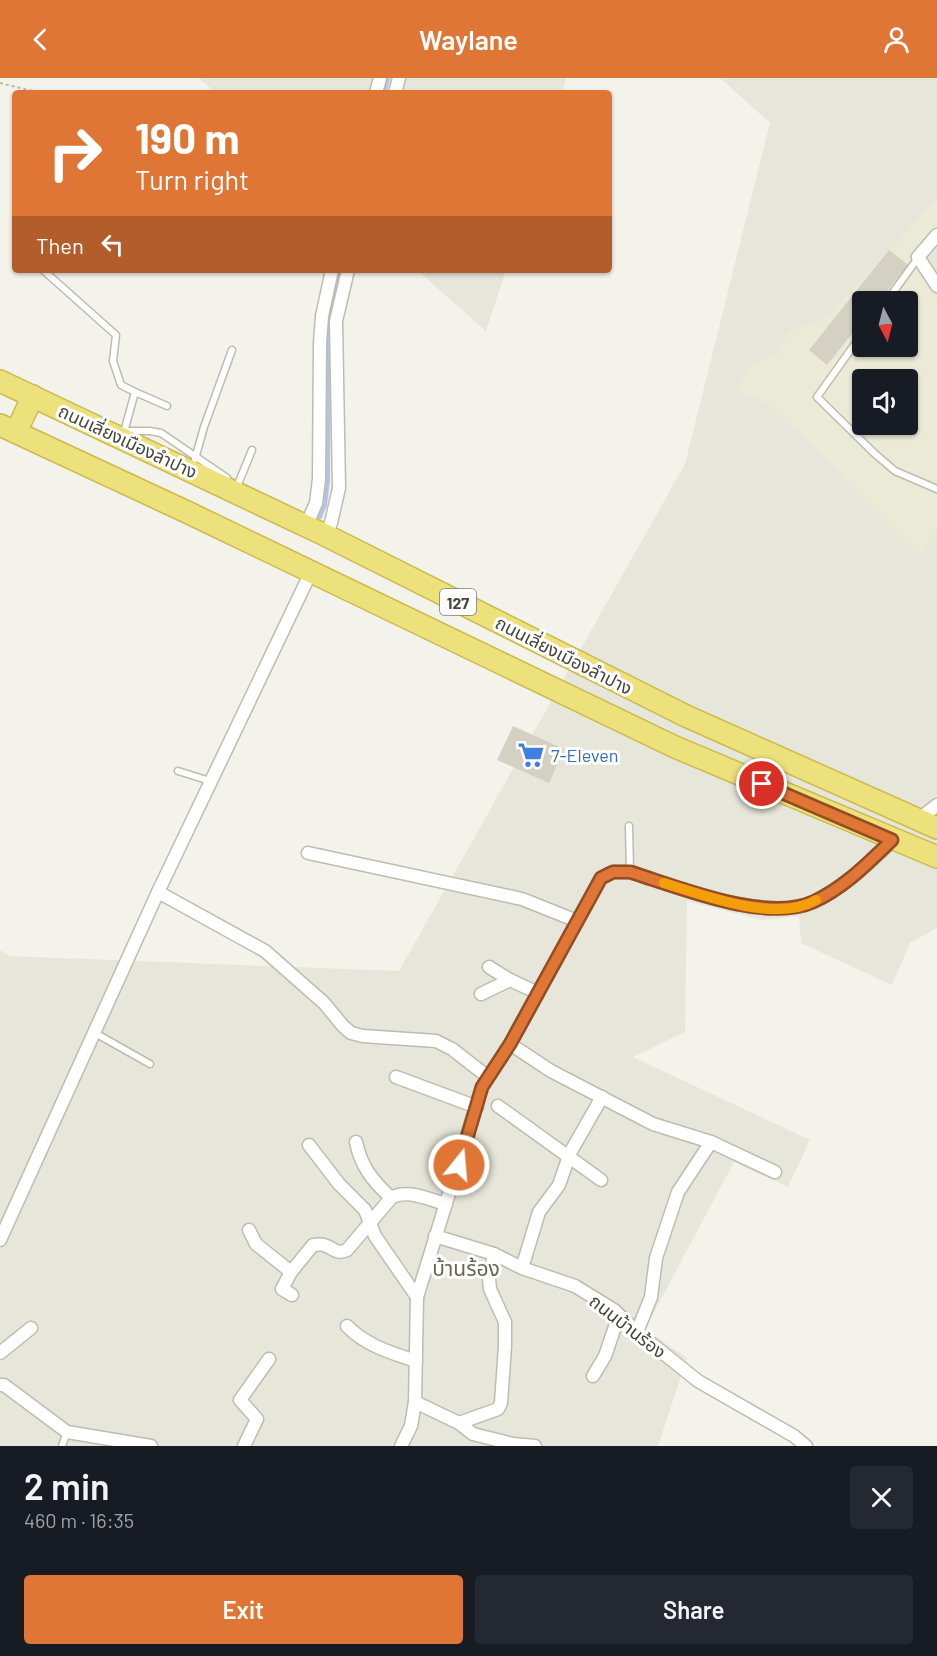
<!DOCTYPE html>
<html lang="en">
<head>
<meta charset="utf-8">
<style>
  body { margin:0; font-family:Barlow,"Noto Sans Thai",sans-serif; background:#242831; color:#f1f3f6; height:100vh; display:flex; flex-direction:column; font-size:22px; white-space:nowrap }
  * { box-sizing:border-box; margin:0 }
  p { font-size:20px; color:#9ea1a6 }
  .icon { flex:none; width:33px; height:33px; fill:none; stroke:currentColor; stroke-width:2; stroke-linecap:round; stroke-linejoin:round }
  .map { position:relative; height:1368px; overflow:hidden }
  .side { display:flex; flex-direction:column; background:#171b24; flex:1 }
  .side>* { flex:none }
  .top-card { position:absolute; left:12px; top:12px; width:600px; height:183px; border-radius:6px; box-shadow:0 2px 4px #0004; background:#e07635; color:#fff; overflow:hidden }
  .needle { width:39px; rotate:173deg }
  .controls { position:absolute; left:852px; top:213px; display:grid; gap:12px }
  .controls a { display:grid; place-items:center; width:66px; height:66px; border-radius:6px; background:#171b24; box-shadow:0 2px 4px #0004; font-size:30px }
  .pin { position:absolute; display:grid; place-items:center; width:51px; height:51px; color:#fff; margin:-26px; border:3px solid #fff; border-radius:50%; box-shadow:0 2px 6px #0007 }
  .me { position:absolute; width:66px; margin:-33px; rotate:17deg; stroke-linejoin:round; filter:drop-shadow(0 0 4px #0008) }
  .turn { display:flex; align-items:center; gap:21px; height:126px; padding:0 24px; font-size:27px }
  .turn .icon { width:78px; height:78px; stroke-width:2.5 }
  .turn b { display:block; font-size:42px; line-height:51px }
  .then { display:flex; align-items:center; height:57px; padding:0 24px; background:#0003; gap:12px; font-size:22px }
  .round { display:grid; place-items:center; flex:none; width:63px; height:63px; border-radius:6px; background:#242831 }
  .summary { display:flex; align-items:center; justify-content:space-between; height:102px; padding:0 24px }
  h1 { font-size:36px; font-weight:600; line-height:45px }
  .button { display:flex; gap:12px; margin-top:auto; padding:12px 24px }
  .button a { flex:1; height:69px; border-radius:6px; background:#e07635; color:#fff; font-size:24px; font-weight:600; line-height:69px; text-align:center }
  .button a+a { background:#242831; color:#f1f3f6 }
  header { display:flex; justify-content:space-between; align-items:center; height:78px; padding:0 24px; background:#e07635; color:#fff; font-size:27px; font-weight:600 }
  .map>svg:first-child { display:block }
  .residential { fill:#e7e6da; fill-rule:evenodd }
  .education { fill:#ebead7; fill-rule:evenodd }
  .lines { fill:none; stroke-linecap:round; stroke-linejoin:round }
  .stream { stroke:#afc4e8; stroke-width:4 }
  .building { fill:#d4d1c2 }
  .lane-casing { stroke:#bebcae; stroke-width:9 }
  .street-casing { stroke:#bebcae; stroke-width:15 }
  .highway-casing { stroke:#cbba4d; stroke-width:24 }
  .path { stroke:#bebaa1; stroke-width:2; stroke-dasharray:3 3; stroke-linecap:butt }
  .lane { stroke:#fff; stroke-width:6 }
  .street { stroke:#fff; stroke-width:12 }
  .highway { stroke:#ede17c; stroke-width:21 }
  .route-casing { stroke:#924d22; stroke-width:15 }
  .route { stroke:#e07635; stroke-width:10 }
  .slow { stroke:#f59e0b; stroke-width:10 }
  .labels { text-anchor:middle; dominant-baseline:central; stroke-width:6; stroke-linejoin:round; paint-order:stroke }
  .shield { fill:#fff; stroke:#7e7d75; stroke-width:1.5 }
  .shield-label { font-size:16px; font-weight:bold; fill:#47453a }
  .street-label { font-size:18px; fill:#47453a; stroke:#fff }
  .shop-label { font-size:18px; fill:#366cbe; stroke:#fff; text-anchor:start }
  .quarter-label { font-size:21px; fill:#686552; stroke:#fff }
</style>
</head>
<body>
<header><svg class="icon" aria-label="back" viewBox="0 0 24 24"><path d="M15 5l-7 7 7 7"/></svg>Waylane<svg class="icon" aria-label="person" viewBox="0 0 24 24"><circle cx="12" cy="8" r="4"/><path d="M4 21q1-7 8-7t8 7"/></svg></header>
<div class="map">
<svg width="937" height="1368" viewBox="0 0 937 1368">
  <rect width="100%" height="100%" fill="#f3f3eb"/>
  <g class="residential">
    <polygon points="199,0 566,0 562,15 216,15"/>
    <path d="M720,0H937V850L910,865L892,907L801,865L799,838L762,842L687,823L685,954L633,979L810,1062L788,1109L734,1084L645,1251L687,1280L658,1368H0V872L9,878L399,893L685,386L770,45ZM862,224H908V268H862ZM862,302H908V346H862Z"/>
    <polygon points="417,192 506,192 486,253"/>
  </g>
  <path class="education" d="M937,120V151L910,181L937,222V450L918,478L805,359L763,323L737,313L748,291L754,285L767,281L778,275L788,254L796,250L820,243L832,234ZM862,224H908V268H862ZM862,302H908V346H862Z"/>
  <g class="lines">
    <g class="stream">
      <polyline points="384,15 388,0"/>
      <polyline points="320,439 325,427 328,402 329,246 339,192"/>
    </g>
  </g>
  <g class="building">
    <polygon points="889,172 908,187 878,224 862,224 862,243 827,287 809,272"/>
    <polygon points="513,648 564,671 549,705 497,682"/>
  </g>
  <g class="lines">
    <g class="lane-casing">
      <g id="lane">
        <polyline points="43,192 116,257 113,283 121,307 135,314"/>
        <polyline points="886,224 918,180"/>
        <polyline points="862,256 817,319 874,375 895,393 937,411"/>
        <polyline points="124,353 150,353 161,355 227,400"/>
        <polyline points="124,354 135,314 167,328"/>
        <polyline points="195,381 204,349 232,272"/>
        <polyline points="236,411 252,372"/>
        <polyline points="178,693 210,703"/>
        <polyline points="629,748 630,794"/>
        <polyline points="95,955 150,986"/>
        <polyline points="62,1368 67,1354"/>
      </g>
    </g>
    <g class="street-casing">
      <g id="street">
        <polyline points="376,15 380,0"/>
        <polyline points="395,15 399,0"/>
        <polyline points="937,157 918,179 937,208"/>
        <polyline points="306,448 316,425 319,401 320,265 322,238 332,192"/>
        <polyline points="325,457 331,445 339,410 336,243 348,192"/>
        <polyline points="918,742 937,727"/>
        <polyline points="308,775 522,821 577,843"/>
        <polyline points="158,814 265,873 324,925 343,948 351,955 363,958 436,963 452,971 488,999"/>
        <polyline points="489,889 510,902"/>
        <polyline points="481,916 510,902 538,915"/>
        <polyline points="510,966 551,993 653,1046 711,1064 775,1094"/>
        <polyline points="396,999 477,1029"/>
        <polyline points="498,1028 601,1102"/>
        <path d="M356,1064C361,1089 373,1103 391,1120"/>
        <polyline points="309,1067 339,1106 365,1132 375,1158 417,1219"/>
        <path d="M249,1152L256,1166L291,1194L313,1167C317,1167 320,1166 324,1167C334,1170 336,1177 347,1172L391,1120C406,1110 430,1122 446,1126"/>
        <polyline points="435,1158 494,1176 522,1190 575,1208 614,1232 637,1254 698,1303 794,1358 806,1368"/>
        <polyline points="0,1162 158,814 311,494"/>
        <polyline points="522,1190 539,1134 559,1107 570,1075 602,1019"/>
        <polyline points="291,1194 282,1211 292,1217"/>
        <path d="M347,1248C365,1267 391,1275 416,1283"/>
        <polyline points="637,1254 651,1219 656,1180 678,1114 711,1064"/>
        <polyline points="0,1275 31,1250"/>
        <polyline points="593,1298 605,1278 619,1237"/>
        <polyline points="0,1307 4,1307 67,1354 151,1368"/>
        <polyline points="415,1324 459,1345 473,1356 513,1366 535,1368"/>
        <polyline points="459,1345 498,1331 501,1325 505,1268 505,1244 490,1211 489,1201 494,1176"/>
        <polyline points="244,1368 257,1341 240,1322 269,1281"/>
        <path d="M401,1368L411,1348L415,1324L417,1219L482,1009L510,966L601,800L613,794H630C679,809 765,845 813,824C844,810 868,785 893,762"/>
      </g>
    </g>
    <g class="highway-casing">
      <g id="highway">
        <polyline points="0,303 325,457 686,638 937,750"/>
        <polyline points="0,347 189,435 675,669 937,779"/>
        <polyline points="16,354 33,318"/>
      </g>
    </g>
    <polyline class="path" points="0,5 41,15"/>
    <use href="#lane" class="lane"/>
    <use href="#street" class="street"/>
    <use href="#highway" class="highway"/>
  </g>
  <g class="lines">
    <g class="route-casing">
      <path id="route" d="M459,1087L482,1009L510,966L601,800L613,794H630C678,809 765,845 813,824C844,810 868,785 892,762L762,706"/>
    </g>
    <use href="#route" class="route"/>
    <path class="slow" d="M664,805C705,817 776,846 816,822"/>
  </g>
  <defs>
    <g id="supermarket-bare" transform="scale(2.07)"><path d="M-6-5.5h2.5l.6 2H6L4.5 2H-2.5L-4.4-4H-6ZM-1.5 3.2a1.3 1.3 0 1 0 .1 0ZM3 3.2a1.3 1.3 0 1 0 .1 0Z" fill="#3f7fe0" stroke="#fff" stroke-width="2.5" paint-order="stroke"/></g>
  </defs>
  <g fill-rule="evenodd">
    <use href="#supermarket-bare" x="531" y="677"/>
  </g>
  <g class="labels">
    <rect class="shield" x="440" y="511" width="36" height="26" rx="4.5"/>
    <g class="shield-label">
      <text x="458" y="524">127</text>
    </g>
    <g class="street-label">
      <text transform="translate(128 363) rotate(25)">ถนนเลี่ยงเมืองลำปาง</text>
      <text transform="translate(564 577) rotate(27)">ถนนเลี่ยงเมืองลำปาง</text>
      <text transform="translate(628 1248) rotate(38)">ถนนบ้านร้อง</text>
    </g>
    <g class="shop-label">
      <text x="551" y="677">7-Eleven</text>
    </g>
    <g class="quarter-label">
      <text x="466" y="1189">บ้านร้อง</text>
    </g>
  </g>
</svg>
<div class="controls">
<a><svg class="needle" viewBox="-14 -14 28 28"><path d="M0-13l5 13h-10z" fill="#e53935"/><path d="M0 13l5-13h-10z" fill="#9ea1a6"/></svg></a>
<a><svg class="icon" aria-label="sound" viewBox="0 0 24 24"><path d="M4 9h4l5-4v14l-5-4H4zM17 9q2 3 0 6"/></svg></a>
</div>
<div class="pin" style="left:762px;top:706px;background:#d93025"><svg class="icon" aria-label="arrive" viewBox="0 0 24 24"><path d="M6 21V4h12l-3 4 3 4H6"/></svg></div>
<svg class="me" style="left:459px;top:1087px" viewBox="-20 -20 40 40"><circle r="17" fill="#e07635" stroke="#fff" stroke-width="3"/><path d="M0-11L8 9 0 5-8 9z" fill="#fff"/></svg>
<div class="top-card">
<div class="turn"><svg class="icon" aria-label="right" viewBox="0 0 24 24"><path d="M7 20v-9h11M14 6l5 5-5 5"/></svg><div><b>190 m</b>Turn right</div></div>
<div class="then">Then<svg class="icon" aria-label="left" viewBox="0 0 24 24"><path d="M17 20v-9H6M10 6l-5 5 5 5"/></svg></div>
</div>
</div>
<section class="side">
<div class="summary"><div><h1>2 min</h1><p>460 m · 16:35</p></div><a class="round"><svg class="icon" aria-label="close" viewBox="0 0 24 24"><path d="M6 6l12 12M18 6L6 18"/></svg></a></div>
<div class="button"><a>Exit</a><a>Share</a></div>
</section>
</body>
</html>
